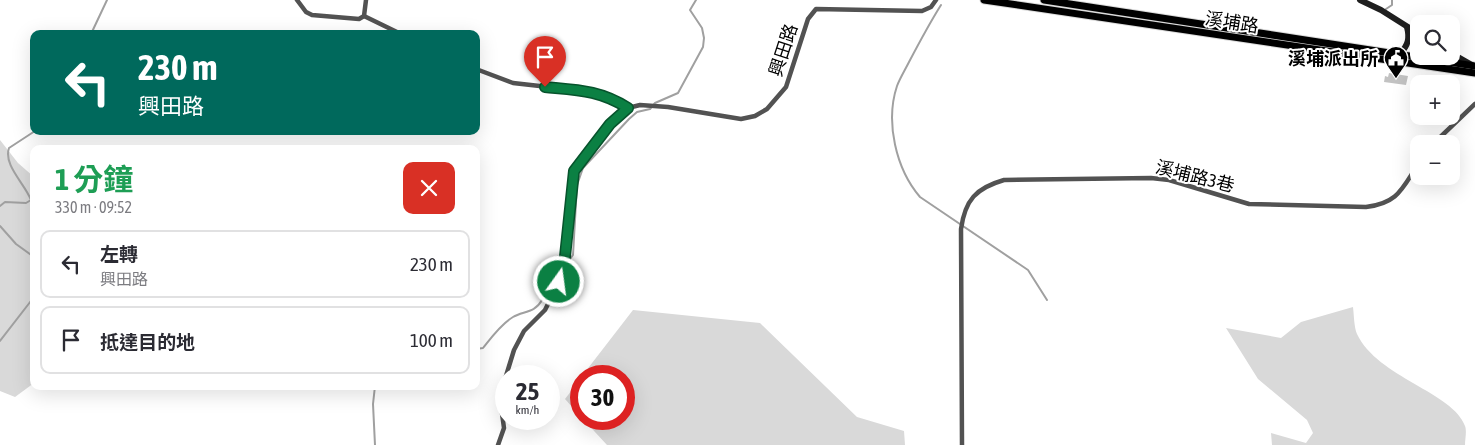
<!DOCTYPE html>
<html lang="zh-TW">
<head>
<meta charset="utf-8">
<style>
  body { margin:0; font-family:"Asap Condensed","Noto Sans TC",sans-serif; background:#f2f2f3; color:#2b2b33; height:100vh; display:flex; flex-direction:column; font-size:19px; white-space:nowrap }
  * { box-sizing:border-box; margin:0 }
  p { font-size:16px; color:#7c7c81 }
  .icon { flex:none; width:28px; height:28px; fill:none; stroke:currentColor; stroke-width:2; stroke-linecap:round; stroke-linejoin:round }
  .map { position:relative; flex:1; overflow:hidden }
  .sheet { position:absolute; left:30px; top:145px; width:450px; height:245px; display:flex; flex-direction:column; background:#fff; border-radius:10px; box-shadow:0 5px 20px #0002 }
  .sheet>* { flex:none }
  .banner { position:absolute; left:30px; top:30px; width:450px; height:105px; border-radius:10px; box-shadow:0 5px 20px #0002; background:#00695c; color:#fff; overflow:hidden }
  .buttons { position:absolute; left:1410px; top:15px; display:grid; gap:10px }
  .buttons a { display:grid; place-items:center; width:50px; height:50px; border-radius:10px; background:#fff; box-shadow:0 5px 20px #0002; font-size:25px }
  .speed { position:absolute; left:495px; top:365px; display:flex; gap:10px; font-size:25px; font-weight:700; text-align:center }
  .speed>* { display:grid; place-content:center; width:65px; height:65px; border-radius:50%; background:#fff; box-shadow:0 5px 20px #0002; line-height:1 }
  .speed small { font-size:12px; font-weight:400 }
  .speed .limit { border:8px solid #d22; background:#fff; color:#111 }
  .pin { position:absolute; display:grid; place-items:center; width:42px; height:42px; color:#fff; margin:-51px -21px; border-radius:50% 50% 50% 0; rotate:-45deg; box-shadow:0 0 5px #0007 }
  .pin .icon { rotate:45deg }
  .me { position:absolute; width:55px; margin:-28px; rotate:14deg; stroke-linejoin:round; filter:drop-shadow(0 0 4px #0008) }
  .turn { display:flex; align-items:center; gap:18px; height:105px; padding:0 25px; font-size:22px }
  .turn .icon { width:65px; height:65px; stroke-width:2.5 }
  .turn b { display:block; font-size:35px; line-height:42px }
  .round { display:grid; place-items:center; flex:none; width:52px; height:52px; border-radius:10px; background:#f2f2f3 }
  .summary { display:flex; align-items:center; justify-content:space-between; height:85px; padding:0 25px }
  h1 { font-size:30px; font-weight:700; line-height:38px; color:#1e9e55 }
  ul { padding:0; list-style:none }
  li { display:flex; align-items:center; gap:15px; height:68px; margin:0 10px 8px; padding:0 15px; border:2px solid #e1e1e2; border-radius:10px }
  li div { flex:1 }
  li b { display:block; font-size:19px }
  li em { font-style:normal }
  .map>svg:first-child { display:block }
  .green { fill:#d9d9d9 }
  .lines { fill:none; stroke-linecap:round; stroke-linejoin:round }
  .stream { stroke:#a0a0a0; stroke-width:2 }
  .building { fill:#c2c2c2 }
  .primary-casing { stroke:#dbdbdb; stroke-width:9 }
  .street { stroke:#525252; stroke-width:4.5 }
  .secondary { stroke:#1f1f1f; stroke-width:6 }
  .primary { stroke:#000; stroke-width:7 }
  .route-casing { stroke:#07532c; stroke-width:12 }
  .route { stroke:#0b8043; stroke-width:9 }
  .labels { text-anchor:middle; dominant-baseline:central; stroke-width:4; stroke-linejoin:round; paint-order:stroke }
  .street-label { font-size:18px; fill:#000; stroke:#fff }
  .poi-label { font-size:18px; font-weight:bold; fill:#000; stroke:#fff; text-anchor:end }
</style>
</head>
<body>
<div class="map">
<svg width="1475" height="445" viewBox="0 0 1475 445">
  <rect width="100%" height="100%" fill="#fff"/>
  <g class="green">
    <polygon points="0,140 18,163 34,177 34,383 15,397 0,391"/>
    <path d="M1353,307C1354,315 1354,327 1357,334C1378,378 1453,392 1465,426C1467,431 1465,439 1465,445H1272L1271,433L1306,443L1313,433L1307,420L1258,379L1226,328L1281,338L1301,322Z"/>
    <polygon points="633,310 760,323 857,417 904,431 905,445 607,445 583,419 624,419 624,376 582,376"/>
    <polygon points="581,378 581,417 565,399"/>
  </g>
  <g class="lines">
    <g class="stream">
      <path d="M941,5C929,24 919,43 909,62C905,70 900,78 897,86C885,122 896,169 920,197L1028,270L1047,300"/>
      <polyline points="1386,9 1392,5 1392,0"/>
      <polyline points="91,34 107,0"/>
      <path d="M0,206L5,202L26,203L31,200C25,184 3,165 9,148L35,131"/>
      <polyline points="0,226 16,244 34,257"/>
      <polyline points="0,341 34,297"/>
      <path d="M476,349L483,348C491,338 501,324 513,317C523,311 535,313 542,300C553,278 539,267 570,259L573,255L577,185L583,168L629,119L637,112L650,109L655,103L678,93L703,47L704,38L702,28L690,10L696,0"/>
      <polyline points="375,386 373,404 375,445"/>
    </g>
  </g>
  <polygon class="building" points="1389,73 1408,76 1406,85 1384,82 1385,76 1388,77"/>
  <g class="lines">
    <g class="primary-casing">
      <g id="primary">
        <polyline points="984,0 1475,73"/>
        <polyline points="1044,0 1475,66"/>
      </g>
    </g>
    <g class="street">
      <polyline points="297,0 306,12 312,15 359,19 364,16 366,0"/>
      <polyline points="364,16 401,34"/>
      <polyline points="476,69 513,83 593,92 612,98 628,108"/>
      <polyline points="1433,144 1475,104"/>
      <polyline points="506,376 514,350 524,331 545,310 559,282 564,266 574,171 610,124 628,108 640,105 668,107 741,119 755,116 767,109 786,87 808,19 816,9 922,11 931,7 936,0"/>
      <polyline points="498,445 504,428 500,399 506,377"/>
      <path d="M962,445L961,229C965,200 976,188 1004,180L1151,178L1169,180L1249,204L1366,207C1399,203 1402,188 1419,163"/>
    </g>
    <g class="secondary">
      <polyline points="1360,0 1381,10 1419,34"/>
      <polyline points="1451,53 1472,65"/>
      <path d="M1400,54C1408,45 1410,39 1407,27"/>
    </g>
    <use href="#primary" class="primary"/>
  </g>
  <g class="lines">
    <g class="route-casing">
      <path id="route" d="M545,87C577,90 600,90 628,108L610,124L574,171L564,266L559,282"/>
    </g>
    <use href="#route" class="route"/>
  </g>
  <defs>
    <g id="civic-pin" transform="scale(1.25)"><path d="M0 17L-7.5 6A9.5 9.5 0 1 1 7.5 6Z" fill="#000" stroke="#fff"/><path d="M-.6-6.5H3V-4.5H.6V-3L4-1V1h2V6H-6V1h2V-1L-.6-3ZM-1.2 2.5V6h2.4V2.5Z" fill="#fff"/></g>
  </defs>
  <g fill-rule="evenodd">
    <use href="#civic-pin" x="1396" y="58"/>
  </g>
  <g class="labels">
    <g class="street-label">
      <text transform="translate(1232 22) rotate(9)">溪埔路</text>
      <text transform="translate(783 50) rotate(-72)">興田路</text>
      <text transform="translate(1195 176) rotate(14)">溪埔路3巷</text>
    </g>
    <g class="poi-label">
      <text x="1378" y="58">溪埔派出所</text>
    </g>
  </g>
</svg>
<div class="buttons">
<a><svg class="icon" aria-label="search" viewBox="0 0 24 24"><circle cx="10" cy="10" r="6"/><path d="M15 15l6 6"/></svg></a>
<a>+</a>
<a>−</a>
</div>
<div class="speed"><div>25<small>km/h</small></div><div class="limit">30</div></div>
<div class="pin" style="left:545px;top:87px;background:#d93025"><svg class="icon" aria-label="arrive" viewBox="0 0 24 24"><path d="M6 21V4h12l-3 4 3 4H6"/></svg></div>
<svg class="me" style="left:559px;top:282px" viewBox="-20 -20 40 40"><circle r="17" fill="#0b8043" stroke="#fff" stroke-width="3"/><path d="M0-11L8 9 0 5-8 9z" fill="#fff"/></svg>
<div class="banner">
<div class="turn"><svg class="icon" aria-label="left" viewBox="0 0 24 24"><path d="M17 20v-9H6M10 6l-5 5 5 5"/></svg><div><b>230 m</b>興田路</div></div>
</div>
<section class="sheet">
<div class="summary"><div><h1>1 分鐘</h1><p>330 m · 09:52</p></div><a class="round" style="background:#d93025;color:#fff"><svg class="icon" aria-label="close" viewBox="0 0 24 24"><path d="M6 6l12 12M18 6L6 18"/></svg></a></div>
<ul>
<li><svg class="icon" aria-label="left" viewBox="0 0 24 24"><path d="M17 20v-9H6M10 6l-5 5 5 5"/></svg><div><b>左轉</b><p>興田路</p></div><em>230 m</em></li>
<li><svg class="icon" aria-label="arrive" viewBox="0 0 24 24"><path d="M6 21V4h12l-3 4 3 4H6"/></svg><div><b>抵達目的地</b></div><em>100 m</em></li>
</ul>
</section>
</div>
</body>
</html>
